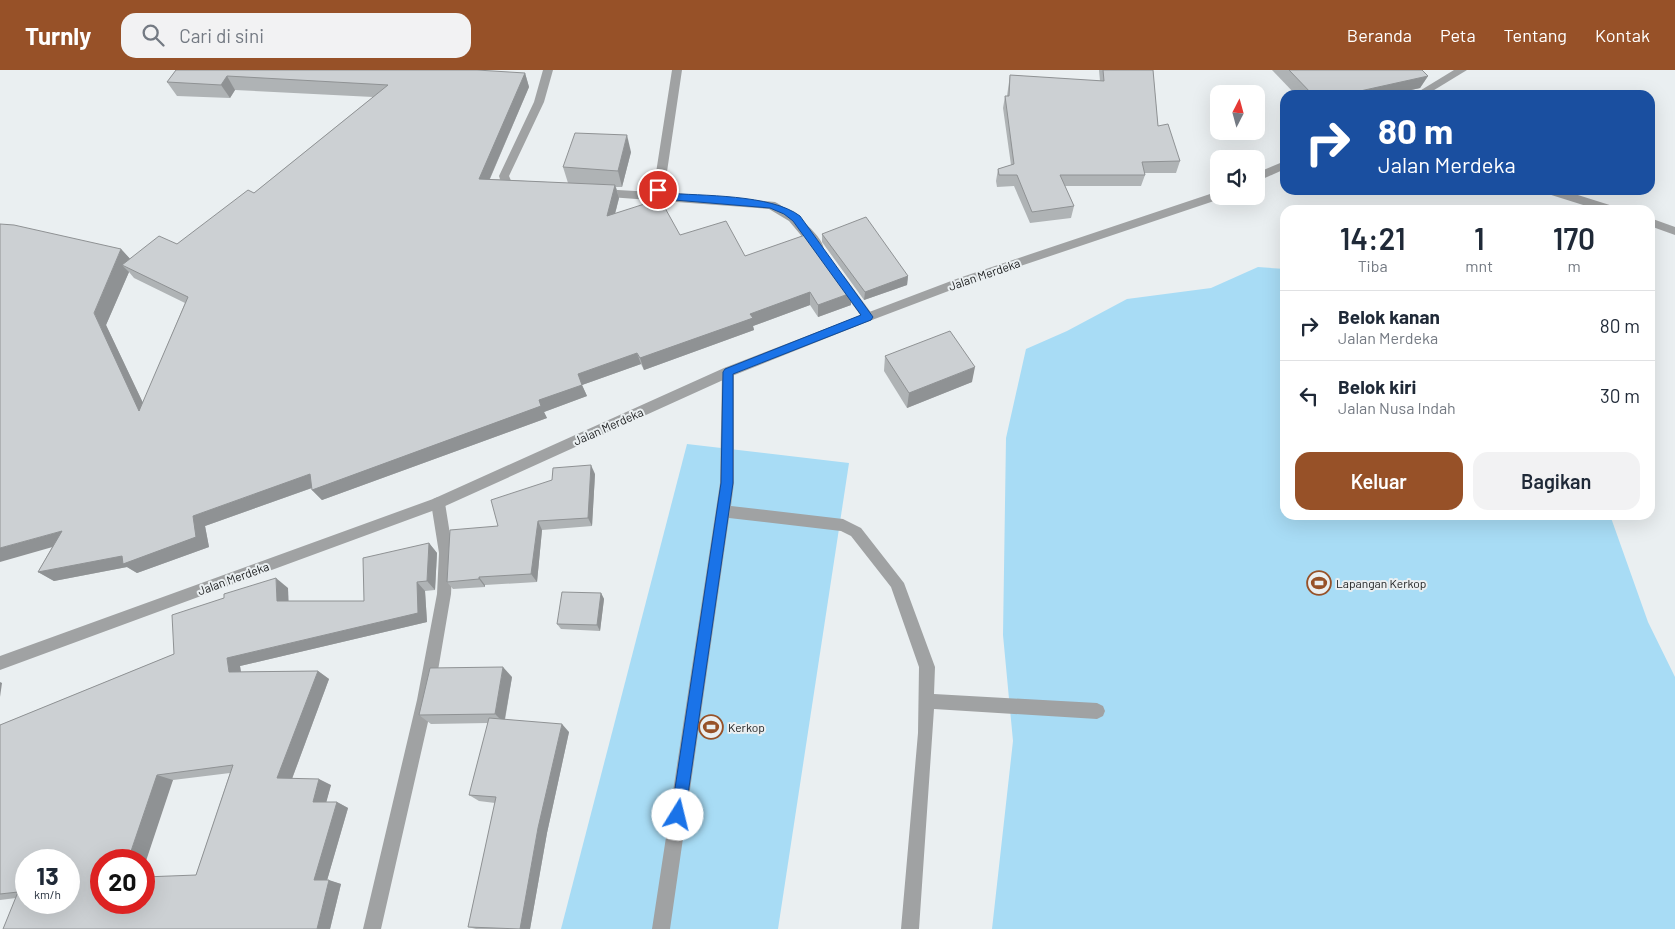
<!DOCTYPE html>
<html lang="id">
<head>
<meta charset="utf-8">
<style>
  body { margin:0; font-family:Barlow,sans-serif; background:#f2f2f3; color:#1f2937; height:100vh; display:flex; flex-direction:column; font-size:19px; white-space:nowrap }
  * { box-sizing:border-box; margin:0 }
  p { font-size:16px; color:#747a83 }
  .icon { flex:none; width:28px; height:28px; fill:none; stroke:currentColor; stroke-width:2; stroke-linecap:round; stroke-linejoin:round }
  .map { position:relative; flex:1; overflow:hidden }
  .side { position:absolute; left:1280px; top:135px; width:375px; height:315px; display:flex; flex-direction:column; background:#fff; border-radius:15px; box-shadow:0 5px 20px #0002 }
  .side>* { flex:none }
  .guide { position:absolute; left:1280px; top:20px; width:375px; height:105px; border-radius:15px; box-shadow:0 5px 20px #0002; background:#1a4fa0; color:#fff; overflow:hidden }
  .needle { width:32px; rotate:6deg }
  .buttons { position:absolute; left:1210px; top:15px; display:grid; gap:10px }
  .buttons a { display:grid; place-items:center; width:55px; height:55px; border-radius:10px; background:#fff; box-shadow:0 5px 20px #0002; font-size:25px }
  .speed { position:absolute; left:15px; top:779px; display:flex; gap:10px; font-size:25px; font-weight:700; text-align:center }
  .speed>* { display:grid; place-content:center; width:65px; height:65px; border-radius:50%; background:#fff; box-shadow:0 5px 20px #0002; line-height:1 }
  .speed small { font-size:12px; font-weight:400 }
  .speed .limit { border:8px solid #d22; background:#fff; color:#111 }
  .pin { position:absolute; display:grid; place-items:center; width:42px; height:42px; color:#fff; margin:-21px; border:2px solid #fff; border-radius:50%; box-shadow:0 1px 5px #0007 }
  .me { position:absolute; width:55px; margin:-28px; rotate:9deg; stroke-linejoin:round; filter:drop-shadow(0 0 4px #0008) }
  .turn { display:flex; align-items:center; gap:18px; height:105px; padding:0 15px; font-size:22px }
  .turn .icon { width:65px; height:65px; stroke-width:2.5 }
  .turn b { display:block; font-size:35px; line-height:42px }
  .eta { display:flex; justify-content:space-evenly; align-items:center; height:85px; text-align:center }
  .eta b { font-size:30px; font-weight:600; line-height:35px }
  .primary-button { display:flex; gap:10px; margin-top:auto; padding:10px 15px }
  .primary-button a { flex:1; height:58px; border-radius:15px; background:#975128; color:#fff; font-size:20px; font-weight:600; line-height:58px; text-align:center }
  .primary-button a+a { background:#f2f2f3; color:#1f2937 }
  ul { padding:0; list-style:none }
  li { display:flex; align-items:center; gap:15px; height:70px; padding:0 15px; border-top:1px solid #e0e1e3 }
  li div { flex:1 }
  li b { display:block; font-size:19px }
  li em { font-style:normal }
  header { display:flex; align-items:center; gap:30px; box-sizing:border-box; height:70px; padding:0 25px; background:#975128; color:#fff }
  header strong { font-size:24px }
  nav { display:flex; gap:28px; margin-inline-start:auto; font-size:18px }
  .search { width:350px; height:45px; background:#f2f2f3; display:flex; align-items:center; gap:12px; box-sizing:border-box; padding:0 18px; border-radius:15px; color:#747a83; font-size:19px }
  .map>svg:first-child { display:block }
  .green { fill:#a8dcf5 }
  .lines { fill:none; stroke-linecap:round; stroke-linejoin:round }
  .service { fill:#a0a2a3; fill-rule:evenodd }
  .minor { fill:#a0a2a3; fill-rule:evenodd }
  .tertiary { fill:#a0a2a3; fill-rule:evenodd }
  .wall { fill:#afb3b5; fill-rule:evenodd }
  .shaded-wall { fill:#8f9294 }
  .building { fill:#ccd0d3; stroke:#8f9294; fill-rule:evenodd }
  .route { fill:#1a73e8; stroke:#114b97 }
  .labels { text-anchor:middle; dominant-baseline:central; stroke-width:4; stroke-linejoin:round; paint-order:stroke }
  .street-label { font-size:12px; fill:#202223; stroke:#eaeff1 }
  .poi-label { font-size:12px; fill:#202223; stroke:#eaeff1; text-anchor:start }
</style>
</head>
<body>
<header>
<strong>Turnly</strong>
<div class="search"><svg class="icon" aria-label="search" viewBox="0 0 24 24"><circle cx="10" cy="10" r="6"/><path d="M15 15l6 6"/></svg>Cari di sini</div>
<nav><a>Beranda</a><a>Peta</a><a>Tentang</a><a>Kontak</a></nav>
</header>
<div class="map">
<svg width="1675" height="859" viewBox="0 0 1675 859">
  <rect width="100%" height="100%" fill="#eaeff1"/>
  <g class="green">
    <polygon points="1258,197 1285,199 1285,445 1610,445 1648,552 1675,607 1675,859 992,859 1013,671 1003,565 1006,368 1026,279 1067,261 1127,229 1211,218"/>
    <polygon points="687,374 849,393 778,859 561,859"/>
  </g>
  <g class="lines">
    <polygon class="service" points="728,297 734,302 734,413 731,436 843,449 861,458 904,513 935,597 934,624 1097,633 1103,636 1105,641 1103,646 1097,649 934,639 919,859 901,859 918,663 919,597 891,517 851,466 841,461 729,448 670,859 652,859 720,413 722,302"/>
    <g class="minor">
      <polygon points="543,0 553,0 544,32 509,106 512,113 523,115 525,118 519,122 503,119 499,106 534,32"/>
      <path d="M672,0H682L664,122L775,132C787,138 829,168 823,182H815L789,151L769,139L596,126V120L600,119L653,122Z"/>
      <polygon points="840,205 844,206 872,244 874,247 872,250 864,250 836,212 834,209 836,206"/>
      <polygon points="438,427 443,429 445,433 453,483 451,524 433,630 381,859 363,859 417,630 437,524 439,483 431,433 433,429"/>
    </g>
    <g class="tertiary">
      <polygon points="1454,0 1467,0 1426,25 1413,25"/>
      <polygon points="1285,91 1285,99 1256,112 1256,103"/>
      <polygon points="1543,120 1562,120 1616,137 1618,140 1599,140 1545,123"/>
      <polygon points="1219,121 1219,126 1224,126 1223,128 967,214 872,250 732,306 443,437 0,600 0,586 433,429 724,298 864,244 959,208"/>
      <polygon points="1650,148 1675,157 1675,165 1650,156"/>
    </g>
  </g>
  <g class="wall">
    <path d="M176,0L525,3L529,17L490,109L568,113L563,97L631,82L622,117H616L619,128L615,144L745,186L851,235L818,247L810,235L753,256L754,260L644,300L641,294L582,315L587,326L544,342L547,348L322,430L312,420V418L205,456L209,477L137,503L127,497L54,511L38,502L52,477L121,179L130,189L177,174L254,123L373,27L235,20L230,28L177,26L167,12ZM129,202L134,208L185,233L143,333L106,255Z"/>
    <polygon points="1099,0 1153,0 1158,56 1180,91 1176,103 1145,103 1145,105 1141,116 1065,116 1074,136 1071,148 1030,153 1014,116 997,117 996,111 998,99 1011,95 1003,38 1005,26 1007,26 1010,5 1100,11"/>
    <polygon points="1272,0 1422,0 1428,6 1420,18 1389,25 1296,25"/>
    <polygon points="822,164 908,206 907,215 864,230 822,172"/>
    <polygon points="885,286 972,312 907,338 884,301"/>
    <polygon points="595,404 592,456 542,460 537,512 485,515 485,517 453,519 447,512 498,456"/>
    <path d="M429,473L437,483L435,520L425,521L427,552L240,596L241,602L318,601L329,609L292,709L331,715L326,732H337L348,738L327,810L341,814L330,859H3L16,828L0,830V655L174,584L288,518V531H364ZM230,703L196,805L101,832L173,710Z"/>
    <polygon points="601,523 604,529 600,561 561,559 557,554"/>
    <polygon points="512,607 505,650 569,662 547,763 530,859 476,859 468,857 495,733 479,731 469,725 488,653 431,654 419,645"/>
  </g>
  <g class="shaded-wall">
    <polygon points="525,3 529,17 484,122 479,109"/>
    <polygon points="227,6 235,20 230,28 221,15"/>
    <polygon points="1428,6 1420,18 1389,25 1342,25"/>
    <polygon points="627,65 631,82 622,117 618,101"/>
    <polygon points="615,115 619,128 611,159 607,146"/>
    <polygon points="121,179 133,192 122,195 129,202 106,255 152,352 139,341 94,243"/>
    <polygon points="908,206 907,215 864,230 865,222"/>
    <polygon points="810,222 810,235 753,256 754,260 644,300 640,288 750,244"/>
    <polygon points="851,223 851,235 818,247 818,235"/>
    <polygon points="637,283 641,294 582,315 587,326 544,342 547,348 322,430 312,420 539,330 578,304"/>
    <polygon points="975,297 972,312 907,338 909,323"/>
    <polygon points="591,395 595,404 592,456 588,448"/>
    <polygon points="310,404 320,415 205,456 209,477 137,503 127,497 54,511 38,502 122,486 193,446"/>
    <polygon points="538,451 542,460 537,512 531,504"/>
    <polygon points="62,461 77,470 0,492 0,478"/>
    <polygon points="429,473 437,483 435,520 427,511"/>
    <polygon points="479,507 485,515 485,517 479,509"/>
    <polygon points="276,508 288,518 289,540 277,531"/>
    <polygon points="417,512 425,521 427,552 240,596 242,610 229,602 227,588"/>
    <polygon points="601,523 604,529 600,561 597,555"/>
    <polygon points="503,597 512,607 504,653 495,644"/>
    <polygon points="318,601 329,609 290,714 277,708"/>
    <polygon points="0,612 2,613 0,627"/>
    <polygon points="562,654 569,662 547,763 530,859 520,859 538,758"/>
    <polygon points="157,705 173,710 144,797 144,790 128,790"/>
    <polygon points="319,709 331,715 325,737 313,732"/>
    <polygon points="337,732 348,738 326,814 314,810"/>
    <polygon points="329,810 341,814 330,859 317,859"/>
  </g>
  <g class="building">
    <polygon points="176,0 477,0 525,3 479,109 615,115 607,146 660,129 680,165 726,151 745,186 808,164 851,223 818,235 810,222 750,244 753,248 640,288 637,283 578,304 582,315 539,330 541,336 312,420 310,404 193,446 196,467 123,494 122,486 38,502 62,461 0,478 0,154 14,155 121,179 94,243 139,341 188,227 122,195 159,166 177,174 248,120 254,123 388,15 227,6 221,15 167,12"/>
    <polygon points="1103,0 1153,0 1158,56 1168,54 1180,91 1142,92 1145,105 1060,105 1074,136 1032,142 1017,105 999,105 998,99 1014,94 1005,26 1009,26 1010,5 1104,11"/>
    <polygon points="1289,0 1422,0 1428,6 1342,25 1313,25"/>
    <polygon points="575,63 627,65 618,101 563,97"/>
    <polygon points="866,147 908,206 865,222 822,164"/>
    <polygon points="950,261 975,297 909,323 885,286"/>
    <polygon points="591,395 588,448 538,451 531,504 479,507 479,509 447,512 450,460 498,456 491,430 552,410 553,398"/>
    <path d="M429,473L427,511L417,512L418,543L227,588L229,602L318,601L277,708L319,709L313,732H337L314,810H329L317,859H3L18,822L0,824V655L174,584L172,545L224,528V524L276,508L277,531H364L363,488ZM233,695L196,805L144,807V832H101V790H128L157,705ZM26,790H69V832H26Z"/>
    <polygon points="562,522 601,523 597,555 557,554"/>
    <polygon points="503,597 495,644 419,645 430,598"/>
    <polygon points="489,648 562,654 538,758 520,859 468,857 496,727 469,725"/>
  </g>
  <path class="route" d="M658,117L665,123C702,126 771,124 800,146L873,247L871,250L733,304V413L685,745L683,750L678,752L673,750L671,745L721,413L723,302L725,299L861,245L793,151L784,144L770,138L662,129L653,120Z"/>
  <defs>
    <g id="stadium-ring" transform="scale(1.25)"><circle r="9.5" fill="#eaeff1" stroke="#975128" stroke-width="1.5"/><path d="M0-5a6.5 5 0 1 0 0 10a6.5 5 0 1 0 0-10ZM-3.5-1.8h7v3.6h-7Z" fill="#975128"/></g>
  </defs>
  <g fill-rule="evenodd">
    <use href="#stadium-ring" x="1319" y="513"/>
    <use href="#stadium-ring" x="711" y="657"/>
  </g>
  <g class="labels">
    <g class="street-label">
      <text transform="translate(984 204) rotate(-19)">Jalan Merdeka</text>
      <text transform="translate(608 356) rotate(-24)">Jalan Merdeka</text>
      <text transform="translate(233 508) rotate(-20)">Jalan Merdeka</text>
    </g>
    <g class="poi-label">
      <text x="1336" y="513">Lapangan Kerkop</text>
      <text x="728" y="657">Kerkop</text>
    </g>
  </g>
</svg>
<div class="buttons">
<a><svg class="needle" viewBox="-14 -14 28 28"><path d="M0-13l5 13h-10z" fill="#e53935"/><path d="M0 13l5-13h-10z" fill="#747a83"/></svg></a>
<a><svg class="icon" aria-label="sound" viewBox="0 0 24 24"><path d="M4 9h4l5-4v14l-5-4H4zM17 9q2 3 0 6"/></svg></a>
</div>
<div class="speed"><div>13<small>km/h</small></div><div class="limit">20</div></div>
<div class="pin" style="left:658px;top:120px;background:#d93025"><svg class="icon" aria-label="arrive" viewBox="0 0 24 24"><path d="M6 21V4h12l-3 4 3 4H6"/></svg></div>
<svg class="me" style="left:678px;top:745px" viewBox="-20 -20 40 40"><circle r="19" fill="#fff"/><path d="M0-13L10 11 0 6-10 11z" fill="#1a73e8"/></svg>
<div class="guide">
<div class="turn"><svg class="icon" aria-label="right" viewBox="0 0 24 24"><path d="M7 20v-9h11M14 6l5 5-5 5"/></svg><div><b>80 m</b>Jalan Merdeka</div></div>
</div>
<section class="side">
<div class="eta">
<div><b>14:21</b><p>Tiba</p></div>
<div><b>1</b><p>mnt</p></div>
<div><b>170</b><p>m</p></div>
</div>
<ul>
<li><svg class="icon" aria-label="right" viewBox="0 0 24 24"><path d="M7 20v-9h11M14 6l5 5-5 5"/></svg><div><b>Belok kanan</b><p>Jalan Merdeka</p></div><em>80 m</em></li>
<li><svg class="icon" aria-label="left" viewBox="0 0 24 24"><path d="M17 20v-9H6M10 6l-5 5 5 5"/></svg><div><b>Belok kiri</b><p>Jalan Nusa Indah</p></div><em>30 m</em></li>
</ul>
<div class="primary-button"><a>Keluar</a><a>Bagikan</a></div>
</section>
</div>
</body>
</html>
